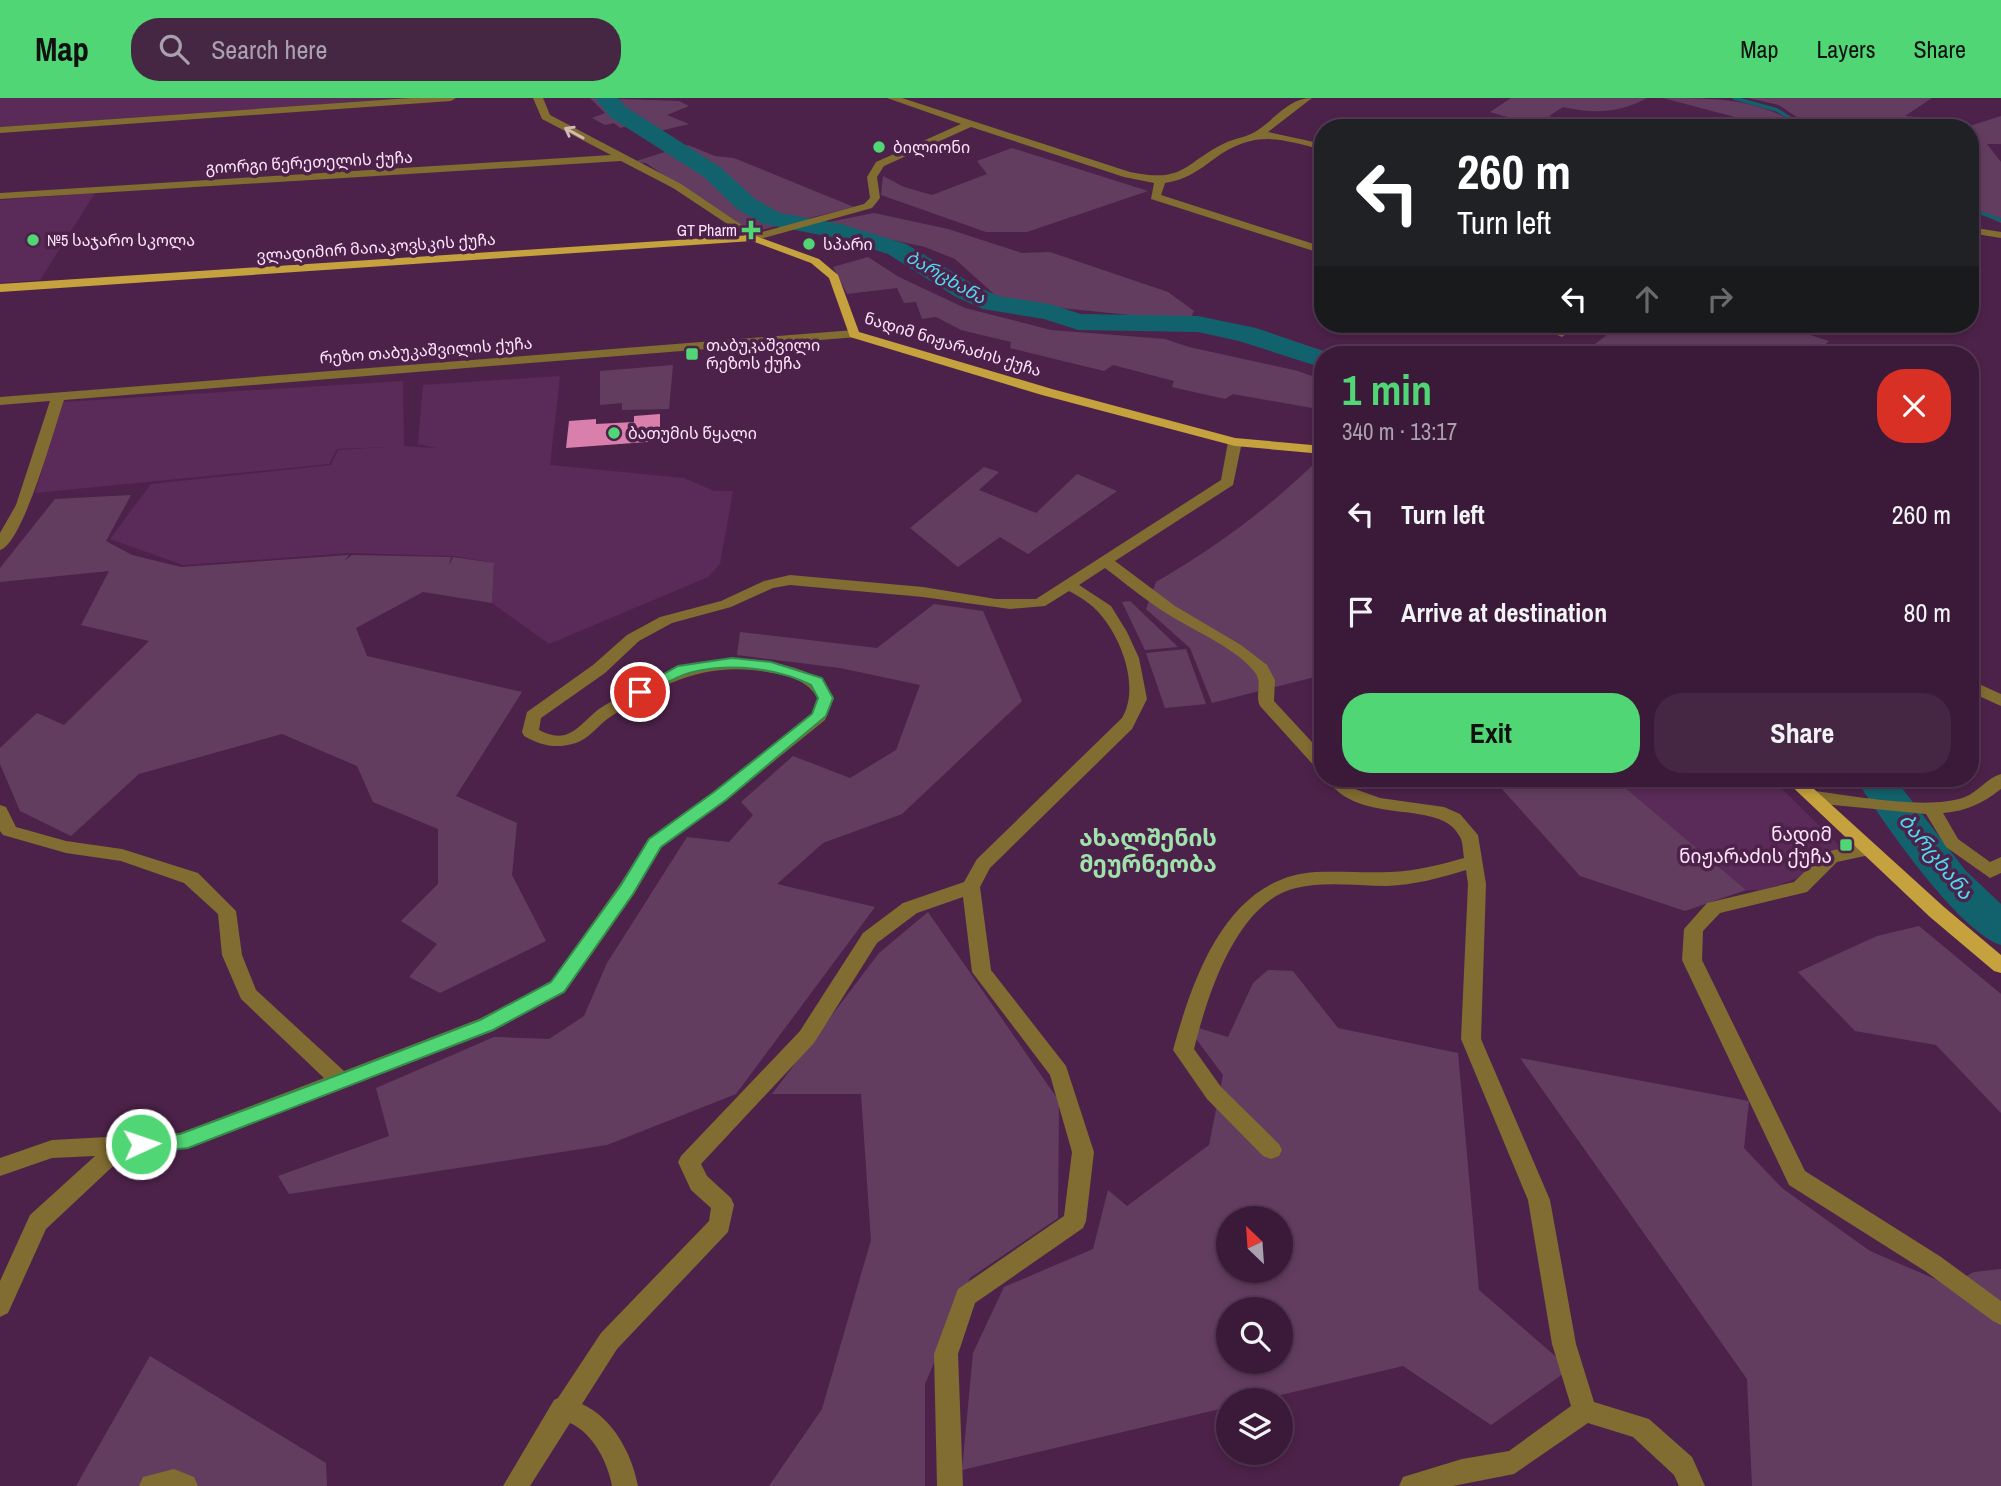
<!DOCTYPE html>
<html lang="en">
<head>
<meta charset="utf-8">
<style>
  body { margin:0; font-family:"Archivo Narrow","Noto Sans Georgian",sans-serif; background:#452743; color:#f1f3f6; height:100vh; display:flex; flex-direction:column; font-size:26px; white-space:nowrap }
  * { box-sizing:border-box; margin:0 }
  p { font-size:23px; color:#aba1ae }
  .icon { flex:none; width:38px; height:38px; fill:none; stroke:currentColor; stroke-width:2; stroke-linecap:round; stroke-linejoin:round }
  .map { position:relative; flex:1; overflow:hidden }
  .details { position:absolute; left:1314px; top:248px; width:665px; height:441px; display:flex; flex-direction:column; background:#3a1a38; border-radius:28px; box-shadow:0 4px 10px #0003,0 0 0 2px #543853 }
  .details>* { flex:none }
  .hud { position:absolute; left:1314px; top:21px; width:665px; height:214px; border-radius:28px; box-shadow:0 4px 10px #0003,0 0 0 2px #543853; background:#202124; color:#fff; overflow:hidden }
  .needle { width:46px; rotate:335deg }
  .tools { position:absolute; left:1216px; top:1108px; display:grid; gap:14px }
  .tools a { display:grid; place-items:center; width:77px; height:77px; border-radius:50%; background:#3a1a38; box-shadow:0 4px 10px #0003,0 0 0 2px #543853; font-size:35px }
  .pin { position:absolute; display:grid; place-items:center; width:60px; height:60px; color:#fff; margin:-30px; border:4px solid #fff; border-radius:50%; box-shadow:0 2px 7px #0007 }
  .me { position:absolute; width:77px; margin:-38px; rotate:87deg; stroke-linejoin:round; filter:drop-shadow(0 0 5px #0008) }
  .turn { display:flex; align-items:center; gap:24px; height:147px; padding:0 28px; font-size:32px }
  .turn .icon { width:91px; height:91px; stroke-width:2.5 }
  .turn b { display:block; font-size:49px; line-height:60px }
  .lanes { display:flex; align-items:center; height:66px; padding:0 28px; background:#0003; justify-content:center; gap:35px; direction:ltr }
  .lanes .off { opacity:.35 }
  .round { display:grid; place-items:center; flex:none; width:74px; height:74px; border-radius:28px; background:#452743 }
  .headline { display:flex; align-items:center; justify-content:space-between; height:119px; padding:0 28px }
  h1 { font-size:42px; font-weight:800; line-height:52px; color:#50d674 }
  .action { display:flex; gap:14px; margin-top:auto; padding:14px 28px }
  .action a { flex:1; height:80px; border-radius:28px; background:#50d674; color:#111; font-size:28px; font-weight:800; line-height:80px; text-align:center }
  .action a+a { background:#452743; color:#f1f3f6 }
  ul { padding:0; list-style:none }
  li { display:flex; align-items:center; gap:21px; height:98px; padding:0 28px }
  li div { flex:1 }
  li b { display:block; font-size:26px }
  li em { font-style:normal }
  header { display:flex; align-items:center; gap:42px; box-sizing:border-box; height:98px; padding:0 35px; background:#50d674; color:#111 }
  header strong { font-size:33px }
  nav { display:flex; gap:38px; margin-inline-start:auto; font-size:24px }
  .search { width:490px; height:63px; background:#452743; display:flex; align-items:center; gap:18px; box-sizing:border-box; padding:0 24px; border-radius:28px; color:#aba1ae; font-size:26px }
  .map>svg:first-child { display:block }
  .built { fill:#5a2b58 }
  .green { fill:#633d60; fill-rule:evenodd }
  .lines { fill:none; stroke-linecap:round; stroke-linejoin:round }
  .stream { stroke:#12626d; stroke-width:3.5 }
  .river { fill:#12626d; fill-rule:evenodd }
  .building { fill:#d87fac }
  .minor { fill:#816c31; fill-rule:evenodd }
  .major { fill:#c5a23d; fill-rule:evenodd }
  .oneway { stroke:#d3bab5 }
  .route { fill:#50d674; stroke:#348b4b; stroke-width:2 }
  .poi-dot { fill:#50d674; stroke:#4d224a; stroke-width:2.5 }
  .labels { text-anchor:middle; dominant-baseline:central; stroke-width:7; stroke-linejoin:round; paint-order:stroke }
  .far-poi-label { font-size:16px; fill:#ffe4fc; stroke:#4d224a; text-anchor:start }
  .far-street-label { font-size:16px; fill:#ffe4fc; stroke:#4d224a }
  .far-water-label { font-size:18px; font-style:italic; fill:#4ddbf0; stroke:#4d224a }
  .poi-label { font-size:19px; fill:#ffe4fc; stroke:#4d224a; text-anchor:end }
  .water-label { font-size:21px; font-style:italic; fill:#4ddbf0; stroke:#4d224a }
  .quarter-label { font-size:23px; font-weight:bold; fill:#a0e2ac; stroke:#4d224a }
</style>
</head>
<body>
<header>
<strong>Map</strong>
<div class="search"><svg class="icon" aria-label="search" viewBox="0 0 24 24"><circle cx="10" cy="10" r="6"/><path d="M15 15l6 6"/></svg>Search here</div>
<nav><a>Map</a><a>Layers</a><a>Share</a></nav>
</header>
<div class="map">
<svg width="2001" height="1388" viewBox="0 0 2001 1388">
  <rect width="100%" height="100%" fill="#4d224a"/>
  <g class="built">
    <polygon points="0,0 414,0 0,29"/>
    <polygon points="95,95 40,182 0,185 0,102"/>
    <polygon points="560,278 550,367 684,380 714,393 733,393 720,466 708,479 549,546 492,505 494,465 454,458 350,455 183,467 110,441 151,386 331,367 338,352 386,349 337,351 329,366 35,395 63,304 403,283 404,348 436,350 418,346 423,287"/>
    <polygon points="1615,681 1772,681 1845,753 1807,777 1764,792 1746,792"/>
  </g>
  <g class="green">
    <polygon points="590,0 679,3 689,8 667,17 689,26 651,35 635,26 620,30 614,25 605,27 592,20 605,15"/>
    <path d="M1511,0H1647C1620,15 1593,16 1563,9L1549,18L1562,22L1545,30L1490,14Z"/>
    <path d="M1663,0C1719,0 1756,0 1805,30H1750L1744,28L1750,23Z"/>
    <polygon points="1748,0 1932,0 1905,18 1966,24 1951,30 1813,30 1779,7"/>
    <polygon points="2001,18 2001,46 1987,46 2001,64 2001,125 1981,116 1971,115 1970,30 1963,30"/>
    <polygon points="688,47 715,58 734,60 854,109 749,135 646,65 633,64"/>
    <polygon points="1012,50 1148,93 1027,134 986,134 881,97 883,78 904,89 932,97 987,76 977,63"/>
    <polygon points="874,115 948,131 1022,155 1050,154 1168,194 1194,213 1189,223 1022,206 995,197 955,161 925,149 819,126"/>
    <polygon points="868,159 899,179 965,210 1051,232 1165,241 1189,249 1298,273 1323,282 1323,312 1233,296 1225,301 1172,289 1174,283 1113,267 1104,273 1010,250 1011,244 961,232 936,219 922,221 916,204 904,205 897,190 847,196 833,169"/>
    <polygon points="1621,226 1776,226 1829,243 1814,257 1627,257 1595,246"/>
    <polygon points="1256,231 1336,257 1323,260 1245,233"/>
    <polygon points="673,267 669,311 622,312 622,305 600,307 600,273"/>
    <path d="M1323,357V577L1212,605L1190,550L1146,511L1156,484C1218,448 1272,408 1323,357Z"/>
    <polygon points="984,369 999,374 979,392 1036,415 1077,376 1117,393 1028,456 1000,439 958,469 910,430"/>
    <polygon points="131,397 106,443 132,457 181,469 349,457 344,463 352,457 451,459 449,468 453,459 494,465 492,505 423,494 356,530 367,558 522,594 456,698 517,725 512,777 546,843 440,895 409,879 437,846 401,823 438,786 438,731 373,704 357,668 282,636 139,676 71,738 20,713 0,666 0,650 37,615 64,627 149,543 81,527 109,473 0,484 0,470 55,401"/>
    <polygon points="1130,503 1178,549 1145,552 1122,504"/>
    <polygon points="934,506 983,513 1022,603 902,716 823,745 777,786 875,809 736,996 607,1047 289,1096 278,1078 389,1038 376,990 494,939 549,941 584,918 607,865 687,739 729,744 753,717 741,704 793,658 850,680 896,652 920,587 840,570 737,557 740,534 877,550"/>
    <polygon points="1186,551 1206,606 1165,610 1146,555"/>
    <polygon points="1493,681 1615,681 1746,792 1685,813 1580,778"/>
    <polygon points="928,814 1059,1003 1058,1120 970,1180 925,1286 925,1388 769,1388 822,1311 871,1142 861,996 772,996 879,855"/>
    <polygon points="1919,828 2001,896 2001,1015 1936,947 1855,933 1798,874 1877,838"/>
    <path d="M1268,872L1293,873L1338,930L1458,955L1479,1192L1570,1271L1491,1327L1403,1268L1259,1302H1228V1309L962,1372L973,1255L1004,1189L1093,1151L1108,1092L1127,1108L1209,1047L1223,977L1185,926L1228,939L1253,885ZM1228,1120H1281V1172H1228ZM1228,1211H1281V1264H1228Z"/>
    <polygon points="1520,960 1749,1003 1744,1050 1782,1090 1870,1153 1949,1187 1974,1174 2001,1171 2001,1388 1752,1388 1747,1281"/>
    <polygon points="150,1258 326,1365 327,1388 76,1388"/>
  </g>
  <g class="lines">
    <g class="stream">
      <polyline points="1734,0 1777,12 1805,30"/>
      <polyline points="1970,111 2001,122"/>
    </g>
    <g class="river">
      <polygon points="595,0 618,0 626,9 720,69 755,101 780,115 841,126 906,146 974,187 998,198 1049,206 1081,216 1198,218 1256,230 1334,257 1323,257 1323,270 1239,243 1198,234 1078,232 1044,221 983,211 956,199 888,156 836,140 764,126 737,111 704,79 610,19"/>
      <path d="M1856,681H1895L1965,772L2001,806V847C1958,833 1881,722 1856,681Z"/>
    </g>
  </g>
  <polygon class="building" points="660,316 660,343 566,350 569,323 596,321 596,326 634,324 634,318"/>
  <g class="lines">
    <g class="minor">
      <polygon points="410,0 456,0 451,3 0,35 0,29"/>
      <path d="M533,0H543L550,17L681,86L755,136L864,106L870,100L867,79L876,64L961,26L887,0H902L1130,74C1184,85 1182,67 1223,46C1234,40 1249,39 1258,32C1276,20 1289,0 1312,0L1268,34L1323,46V52C1279,40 1254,32 1214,61C1198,73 1185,82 1165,85L1161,97L1323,149V156L1151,101L1154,85L1124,79L971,29L884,68L877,79L880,100L872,110L753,143L673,90L621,63L0,101V95L611,57L542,21Z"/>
      <polygon points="1970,129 2001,134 2001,140 1970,135"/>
      <polygon points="1530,226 1547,226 1568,235 1562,239"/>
      <path d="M854,232L858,233V239L64,302C55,328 23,446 0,452V435L16,407L50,303L0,307V299Z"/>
      <path d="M1235,340L1242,344L1233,387L1115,463L1175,508L1241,547L1267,567L1275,582L1274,603L1323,656V673L1317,671L1260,608C1255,598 1262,586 1256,576C1239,551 1192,532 1166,515C1145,502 1125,485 1105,470L1079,487L1111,508L1127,534L1139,560L1147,601L1132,631L990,770L980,789L991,872L1066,968L1094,1054L1086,1123L1083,1130L975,1205L958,1256L963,1388H937L934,1256L958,1191L1064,1118L1072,1054L1050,977L972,874L963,799L917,815L877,845L814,945L701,1066L707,1078L731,1100L734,1107L728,1134L617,1251L582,1306C613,1320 632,1356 638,1388H612C608,1365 593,1335 570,1325L530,1388H503L554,1302L558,1300L601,1235L709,1123L711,1110L691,1092L678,1064L681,1058L800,933L863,835L903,805L964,784L977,761L1122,620C1140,590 1122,541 1100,516C1092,506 1080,499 1069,493L1045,508L1010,511L923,499L790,487L773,490L731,509L672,525L639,543L605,575L541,620L539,632C547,636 555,639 565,637C578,633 588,619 599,611C653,577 707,552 771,564C799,570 819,575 834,600L825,622L726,702L661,749L634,796L565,894L493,933L189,1050L126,1056L46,1131L8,1215L0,1219V1183L30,1117L95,1058L52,1060L0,1078V1060L52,1042L180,1035L324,980L241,901L222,857L218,816L184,785L121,763L66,755L3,737L0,733V707L6,709L16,729L66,743L122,751L198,775L236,813L242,857L256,892L344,973L479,921L551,884L620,786L649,741L714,694L812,615L818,600C807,583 791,578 772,575C707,562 663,585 610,619C598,627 590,640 576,645C557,651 541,648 524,638L522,634L527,614L593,567L627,537L660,519L721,503L764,483L790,477L923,489L996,501H1036L1221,382L1228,344Z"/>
      <polygon points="1970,582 2001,596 2001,608 1970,594"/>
      <path d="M2001,676V691C1983,705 1967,713 1943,715L1958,741L1990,764L2001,759V775L1990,780L1946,749L1926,716L1813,705L1804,699L1813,693C1851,697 1929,713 1965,699C1978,694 1987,680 2001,676Z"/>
      <path d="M1327,681H1346L1355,691L1380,700L1444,709L1460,716L1478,737L1486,786L1481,941L1550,1102L1576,1246L1594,1304L1649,1321L1692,1359L1705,1388H1679L1674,1377L1633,1339L1588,1325L1514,1376L1453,1388H1399L1403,1379L1462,1361L1509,1353L1571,1308L1552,1246L1528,1102L1461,941L1468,786L1466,772C1440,780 1414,787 1387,788C1357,788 1325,783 1296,790C1236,804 1207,899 1194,951L1221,989L1279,1046L1282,1052L1279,1058L1271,1061L1263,1058L1207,1001L1173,952C1193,879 1227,779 1316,774C1341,773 1366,775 1390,774C1415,773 1440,767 1464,760C1463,754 1463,744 1460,739C1441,699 1359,730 1327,681Z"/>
      <polygon points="1868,745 1877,751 1874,756 1837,764 1807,794 1720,815 1703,833 1702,862 1805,1073 1941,1159 2001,1203 2001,1227 1993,1223 1925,1173 1789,1087 1682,862 1684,831 1707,805 1794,784 1825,754"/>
      <polygon points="174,1371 194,1379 198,1388 139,1388 143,1379"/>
    </g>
    <g class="major">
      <polygon points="753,137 819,161 838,177 859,234 1052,291 1235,340 1323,348 1323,356 1235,348 1042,297 850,239 829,180 811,165 752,143 0,194 0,186"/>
      <polygon points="1784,681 1803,681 1944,809 2001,857 2001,875 1994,873 1930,819"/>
    </g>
  </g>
  <defs><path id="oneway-shaft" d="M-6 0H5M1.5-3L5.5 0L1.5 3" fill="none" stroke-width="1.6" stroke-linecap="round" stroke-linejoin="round" transform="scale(1.75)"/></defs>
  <use class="oneway" href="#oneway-shaft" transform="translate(574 35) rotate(-151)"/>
  <path class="route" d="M732,560L771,564L822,580L833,600L826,618L726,702L661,749L633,796L564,894L493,932L188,1050L141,1055L134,1052L131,1046L134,1041L180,1036L335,978L480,922L551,884L621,787L649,741L714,694L812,616L818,600L811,587C774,569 729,565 689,575C674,579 659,590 645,597L640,599L632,594L678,568Z"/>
  <g class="poi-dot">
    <circle cx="879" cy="49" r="7"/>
    <path d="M747.5 121.5h7v7h7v7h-7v7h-7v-7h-7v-7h7z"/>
    <circle cx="33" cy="142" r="7"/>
    <circle cx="809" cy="146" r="7"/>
    <rect x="685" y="249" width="14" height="14" rx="3.5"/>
    <circle cx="614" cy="335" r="7"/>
    <rect x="1839" y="740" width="14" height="14" rx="3.5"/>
  </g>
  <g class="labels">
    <g class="far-poi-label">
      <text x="893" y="49">ბილიონი</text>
      <text x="737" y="132" text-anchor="end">GT Pharm</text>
      <text x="47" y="142">№5 საჯარო სკოლა</text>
      <text x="823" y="146">სპარი</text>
      <text x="706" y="247">თაბუკაშვილი<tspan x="706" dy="18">რეზოს ქუჩა</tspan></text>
      <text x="628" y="335">ბათუმის წყალი</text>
    </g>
    <g class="far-street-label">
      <text transform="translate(309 64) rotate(-3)">გიორგი წერეთელის ქუჩა</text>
      <text transform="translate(376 149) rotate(-4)">ვლადიმირ მაიაკოვსკის ქუჩა</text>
      <text transform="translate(953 246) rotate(17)">ნადიმ ნიჟარაძის ქუჩა</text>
      <text transform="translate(426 252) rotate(-4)">რეზო თაბუკაშვილის ქუჩა</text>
    </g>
    <g class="far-water-label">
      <text transform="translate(946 179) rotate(30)">ბარცხანა</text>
    </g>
    <g class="poi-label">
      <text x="1832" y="736">ნადიმ<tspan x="1832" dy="22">ნიჟარაძის ქუჩა</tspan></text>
    </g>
    <g class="water-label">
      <text transform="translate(1936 758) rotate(51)">ბარცხანა</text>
    </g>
    <g class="quarter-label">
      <text x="1148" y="739">ახალშენის<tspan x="1148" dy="26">მეურნეობა</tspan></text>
    </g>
  </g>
</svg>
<div class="tools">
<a><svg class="needle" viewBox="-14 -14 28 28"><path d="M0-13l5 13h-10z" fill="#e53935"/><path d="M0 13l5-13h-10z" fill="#aba1ae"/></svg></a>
<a><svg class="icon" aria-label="search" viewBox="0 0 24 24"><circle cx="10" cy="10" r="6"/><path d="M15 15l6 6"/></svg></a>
<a><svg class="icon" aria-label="layers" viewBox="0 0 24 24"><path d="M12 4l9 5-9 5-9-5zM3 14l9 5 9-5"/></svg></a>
</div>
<div class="pin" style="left:640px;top:594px;background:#d93025"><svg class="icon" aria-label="arrive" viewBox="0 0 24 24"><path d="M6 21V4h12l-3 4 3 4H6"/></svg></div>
<svg class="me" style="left:141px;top:1046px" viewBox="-20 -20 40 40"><circle r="17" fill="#50d674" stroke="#fff" stroke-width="3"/><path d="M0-11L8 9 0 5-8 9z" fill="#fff"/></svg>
<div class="hud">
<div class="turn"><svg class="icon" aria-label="left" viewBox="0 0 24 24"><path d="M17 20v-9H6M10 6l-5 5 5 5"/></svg><div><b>260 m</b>Turn left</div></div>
<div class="lanes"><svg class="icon" aria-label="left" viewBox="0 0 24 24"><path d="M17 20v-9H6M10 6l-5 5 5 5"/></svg><svg class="icon off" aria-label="ahead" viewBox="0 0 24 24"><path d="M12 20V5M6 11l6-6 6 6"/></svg><svg class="icon off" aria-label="right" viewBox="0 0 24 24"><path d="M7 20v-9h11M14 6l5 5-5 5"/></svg></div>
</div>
<section class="details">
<div class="headline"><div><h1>1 min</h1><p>340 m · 13:17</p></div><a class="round" style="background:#d93025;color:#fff"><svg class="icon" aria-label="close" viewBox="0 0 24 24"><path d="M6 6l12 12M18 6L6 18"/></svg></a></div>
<ul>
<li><svg class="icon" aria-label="left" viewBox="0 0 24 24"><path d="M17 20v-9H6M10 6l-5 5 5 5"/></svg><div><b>Turn left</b></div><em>260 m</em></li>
<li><svg class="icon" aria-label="arrive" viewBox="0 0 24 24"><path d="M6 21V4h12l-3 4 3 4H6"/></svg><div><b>Arrive at destination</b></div><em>80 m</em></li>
</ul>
<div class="action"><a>Exit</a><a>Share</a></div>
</section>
</div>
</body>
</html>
